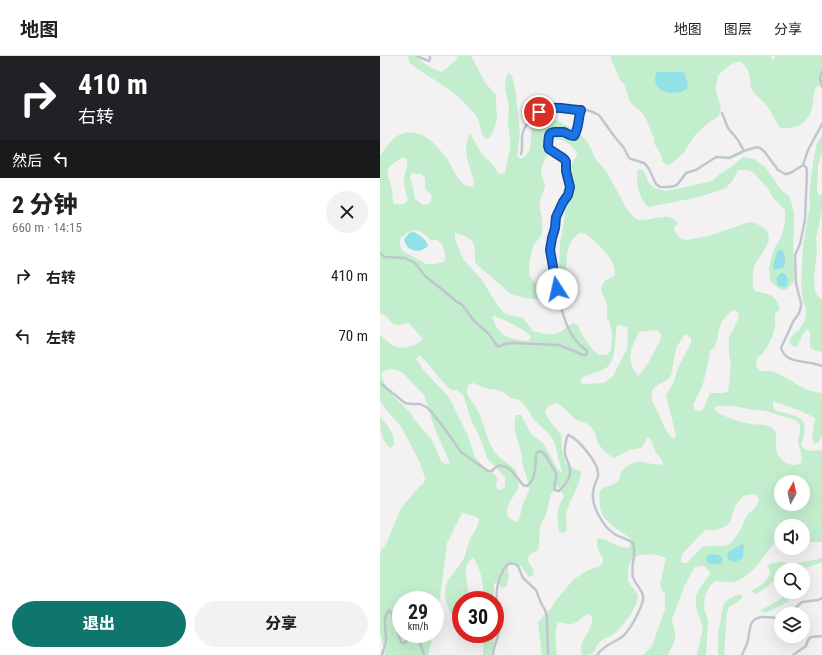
<!DOCTYPE html>
<html lang="zh">
<head>
<meta charset="utf-8">
<style>
  body { margin:0; font-family:"Roboto Condensed","Noto Sans SC",sans-serif; background:#f2f2f2; color:#222; height:100vh; display:flex; flex-direction:column; font-size:15px; white-space:nowrap }
  * { box-sizing:border-box; margin:0 }
  p { font-size:13px; color:#767676 }
  .icon { flex:none; width:22px; height:22px; fill:none; stroke:currentColor; stroke-width:2; stroke-linecap:round; stroke-linejoin:round }
  .map { position:relative; flex:1; overflow:hidden }
  .side { display:flex; flex-direction:column; background:#fff; width:380px }
  .side>* { flex:none }
  .guide { background:#202124; color:#fff; overflow:hidden }
  .needle { width:26px; rotate:8deg }
  .tools { position:absolute; left:394px; top:419px; display:grid; gap:8px }
  .tools a { display:grid; place-items:center; width:36px; height:36px; border-radius:50%; background:#fff; box-shadow:0 4px 16px #0002; font-size:20px }
  .speed { position:absolute; left:12px; top:535px; display:flex; gap:8px; font-size:20px; font-weight:700; text-align:center }
  .speed>* { display:grid; place-content:center; width:52px; height:52px; border-radius:50%; background:#fff; box-shadow:0 4px 16px #0002; line-height:1 }
  .speed small { font-size:10px; font-weight:400 }
  .speed .limit { border:6px solid #d22; background:#fff; color:#111 }
  .pin { position:absolute; display:grid; place-items:center; width:34px; height:34px; color:#fff; margin:-17px; border:2px solid #fff; border-radius:50%; box-shadow:0 1px 4px #0007 }
  .me { position:absolute; width:44px; margin:-22px; rotate:350deg; stroke-linejoin:round; filter:drop-shadow(0 0 3px #0008) }
  .turn { display:flex; align-items:center; gap:14px; height:84px; padding:0 12px; font-size:18px }
  .turn .icon { width:52px; height:52px; stroke-width:2.5 }
  .turn b { display:block; font-size:28px; line-height:34px }
  .then { display:flex; align-items:center; height:38px; padding:0 12px; background:#0003; gap:8px; font-size:15px }
  .round { display:grid; place-items:center; flex:none; width:42px; height:42px; border-radius:21px; background:#f2f2f2 }
  .summary { display:flex; align-items:center; justify-content:space-between; height:68px; padding:0 12px }
  h1 { font-size:24px; font-weight:800; line-height:30px }
  .primary-button { display:flex; gap:8px; margin-top:auto; padding:8px 12px }
  .primary-button a { flex:1; height:46px; border-radius:24px; background:#0f766e; color:#fff; font-size:16px; font-weight:800; line-height:46px; text-align:center }
  .primary-button a+a { background:#f2f2f2; color:#222 }
  ul { padding:0; list-style:none }
  li { display:flex; align-items:center; gap:12px; height:60px; padding:0 12px }
  li div { flex:1 }
  li b { display:block; font-size:15px }
  li em { font-style:normal }
  header { display:flex; align-items:center; gap:24px; box-sizing:border-box; height:56px; padding:0 20px; background:#fff; border-bottom:1px solid #e0e0e0 }
  header strong { font-size:19px }
  nav { display:flex; gap:22px; margin-inline-start:auto; font-size:14px }
  main { display:flex; flex:1; min-height:0 }
  .map>svg:first-child { display:block }
  .green { fill:#c3eece; fill-rule:evenodd }
  .water { fill:#92e0e8 }
  .lines { fill:none; stroke-linecap:round; stroke-linejoin:round }
  .minor { stroke:#bec7cd; stroke-width:2.5 }
  .route-casing { stroke:#114b97; stroke-width:10 }
  .route { stroke:#1a73e8; stroke-width:7 }
</style>
</head>
<body>
<header>
<strong>地图</strong>
<nav><a>地图</a><a>图层</a><a>分享</a></nav>
</header>
<main>
<section class="side">
<div class="guide">
<div class="turn"><svg class="icon" aria-label="right" viewBox="0 0 24 24"><path d="M7 20v-9h11M14 6l5 5-5 5"/></svg><div><b>410 m</b>右转</div></div>
<div class="then">然后<svg class="icon" aria-label="left" viewBox="0 0 24 24"><path d="M17 20v-9H6M10 6l-5 5 5 5"/></svg></div>
</div>
<div class="summary"><div><h1>2 分钟</h1><p>660 m · 14:15</p></div><a class="round"><svg class="icon" aria-label="close" viewBox="0 0 24 24"><path d="M6 6l12 12M18 6L6 18"/></svg></a></div>
<ul>
<li><svg class="icon" aria-label="right" viewBox="0 0 24 24"><path d="M7 20v-9h11M14 6l5 5-5 5"/></svg><div><b>右转</b></div><em>410 m</em></li>
<li><svg class="icon" aria-label="left" viewBox="0 0 24 24"><path d="M17 20v-9H6M10 6l-5 5 5 5"/></svg><div><b>左转</b></div><em>70 m</em></li>
</ul>
<div class="primary-button"><a>退出</a><a>分享</a></div>
</section>
<div class="map">
<svg width="442" height="599" viewBox="0 0 442 599">
  <rect width="100%" height="100%" fill="#f3f1f1"/>
  <g class="green">
    <path d="M28,0H36L46,9L61,16C67,13 72,7 77,3L78,0H91L106,28L116,39V50L117,60L115,71L110,81L106,83C100,78 101,70 98,63C96,59 93,56 90,53C75,34 51,23 32,9L29,6Z"/>
    <path d="M230,0H390L393,4H394L395,0H442V30H437C432,37 434,44 432,52C429,67 415,74 400,72C395,65 392,57 387,50C382,44 376,40 372,34C369,28 371,24 369,18C368,13 364,9 360,5L350,9L338,19L336,30V36L341,51L340,57L338,61L328,67L315,79L303,98L299,101L291,108L286,109L282,105V100L274,87V82L265,61L262,57L250,46L244,28L240,24ZM278,16H302L307,22V33Z"/>
    <path d="M128,16L132,20L136,38L140,78L137,100L141,103C157,95 147,77 154,64C156,61 159,58 164,58C169,58 175,64 180,66C188,71 197,74 203,81C210,87 212,97 217,105C220,109 224,112 227,116L245,150C249,156 254,164 262,164C275,164 289,155 298,167L295,171L294,174L301,183L306,184L328,180L361,169C367,166 373,165 379,169C401,180 380,197 374,211C374,214 372,227 373,230C373,231 374,234 375,235C383,237 394,238 398,247C399,249 399,251 400,253L395,258V269L393,279L388,289L382,298L378,301L376,306L377,311L380,315C383,315 386,315 389,315C397,315 416,328 423,332C429,335 436,336 442,337V379L439,386L434,388L432,383L435,362L421,355L393,345V350L396,355C404,357 422,359 424,368C426,374 423,384 421,390C427,396 434,395 442,394V486H423V470H401V484C391,488 388,496 381,504C376,512 366,521 357,525C351,528 342,525 335,525L330,530L325,539L324,553L326,557L328,567L326,599H317L323,571L316,551V540L321,530L331,517L324,510H319L314,512L304,531L292,563C292,568 294,571 295,576C297,584 291,592 288,599H263L272,590L285,553V538L282,534L280,528L286,502C276,497 253,495 249,509C248,514 248,520 248,525L258,539C258,541 258,544 257,545C256,552 242,572 236,576C232,580 227,581 222,584C211,592 220,599 202,599C198,586 207,581 211,570C212,567 212,564 212,560L207,558C202,561 197,567 192,568C187,569 185,566 178,567C174,577 176,588 177,599H162L158,566L172,551L177,543L194,523L208,514L218,511L223,507V501C217,495 216,490 218,482L223,483L238,490L249,492L251,483C244,478 227,467 223,460C219,453 219,442 220,434C225,430 232,430 237,426C240,423 240,418 242,415C245,410 256,405 262,406C269,407 276,410 283,408C282,402 279,401 276,397C273,391 273,386 268,381L261,392L249,394L234,402C229,400 220,391 218,387C216,381 215,374 210,370C206,366 200,366 195,363C188,357 184,350 176,347L167,351L165,355C168,365 174,370 181,378L182,393L186,408L201,416C200,431 189,444 186,459C186,464 187,468 187,473L184,477L179,476C177,460 176,454 184,440L178,430C167,441 171,442 167,455C166,461 161,466 160,472C159,480 160,487 158,494L149,499C147,507 149,506 153,513C153,514 154,518 154,519L149,521L142,511L136,508L128,510V516L129,521L126,531L121,532L119,528L114,527V544H104C103,530 102,513 93,502C78,511 91,530 88,544H81V552L77,556L72,558C65,549 62,533 69,523C73,517 78,512 82,506C86,499 87,490 90,483C94,476 98,471 99,463L95,460L82,457L67,487L60,542L55,568V544H21V578H53L48,599H5L0,576V498L1,495L7,486L21,452L39,431L44,427L45,422L40,407L22,372L9,357L0,345V278C11,289 15,295 32,290C37,288 39,287 43,283L29,267L18,269L13,268L6,260L0,257V99C6,93 11,83 19,79C38,69 57,88 67,103C74,113 78,131 93,131C95,124 92,119 90,112C86,100 84,88 90,77L101,97L113,109L119,118L125,117L130,92V82L128,68L129,52L125,32V27ZM175,83C185,83 190,89 197,96L196,101L193,105L189,118L188,145L185,155L184,166L180,186L179,217L181,222L186,219C187,203 185,188 199,177C199,177 205,178 205,178C208,179 210,182 213,184C222,192 238,207 234,220L225,225L222,229L221,234L227,249V262L230,267L232,278L231,294L228,298C225,299 221,300 218,298C211,294 200,276 198,269L193,267L180,276L175,278H164L153,275L143,262L128,259L123,256L116,247L102,224L83,203L75,183V178L76,177C85,180 95,183 95,194C95,199 94,203 96,208L123,231C133,243 148,241 161,244C165,245 168,246 171,247L173,242C173,241 172,238 171,237C165,229 149,228 149,216C149,210 151,195 154,189C157,184 161,182 162,176C164,165 159,155 160,145C161,140 164,136 165,131C165,125 161,121 161,116C161,111 164,106 166,101C167,97 167,91 170,87C171,85 172,84 175,83ZM22,102L27,103C29,111 24,117 24,125C24,131 26,138 28,144L24,148H14C12,143 13,138 12,133C11,129 9,124 8,120C5,111 15,106 22,102ZM31,117L41,118L45,122V132L52,140L51,145L48,148L43,149L35,143L32,127L30,123ZM36,174L44,178L50,184C52,184 55,183 57,184C63,187 66,197 65,203L64,206L54,208H46L23,195L20,190V184L21,182L27,177ZM355,254L359,258L358,263L349,282V299L351,309L348,336L342,337H330L324,352L320,355L315,354L313,349L323,328L327,312L330,295C331,294 333,293 334,291C337,288 337,283 338,279C339,269 345,257 355,254ZM114,260C128,265 139,271 151,280L149,285C129,283 119,281 112,261ZM239,269L248,271L247,293L233,320L224,327L202,328L200,324C206,318 215,317 223,314C238,307 234,283 237,270ZM276,274L281,277V283L268,307L259,320C252,315 249,304 251,295C252,289 257,282 259,276ZM305,278L311,282V287L298,312L293,328L286,339L296,380L293,383L286,374L272,344V334L276,330L287,324L291,320L296,292ZM39,299C51,309 59,324 71,334H76L83,339L92,366L100,382L107,402L125,421V430L122,434L117,433L116,428L118,423L115,419L102,409L95,401L88,380L69,341L45,316L36,303ZM12,313L22,316L44,339L55,373L70,407L65,408L61,405L52,384L33,362L31,357L13,340L5,328L1,318L6,314ZM93,327L108,333L118,334L123,336L131,342L140,344L146,351L155,365L167,376L174,385L182,416L178,414L164,388L151,378L141,359H136C132,373 137,381 141,395C142,400 142,405 143,410C145,418 149,425 149,434C148,439 144,443 143,448C141,454 141,460 137,466C113,459 138,439 139,428C139,426 138,424 137,422C137,418 137,416 135,413C128,407 119,403 114,395C105,381 104,364 95,350C93,346 88,342 87,337C86,334 87,331 89,328ZM336,350H353L369,353L386,355L415,364C418,366 420,368 420,372C421,376 418,380 418,385C419,393 423,399 421,407C409,413 398,404 396,392C395,385 399,377 392,372C387,368 378,369 371,368C360,366 342,361 334,353ZM401,426H423V448H401ZM376,438L379,443L378,447L375,452L367,459L360,475L350,488L345,490H327L322,491L307,507H301V502L303,497L322,477L326,474H337L346,470L350,466L355,450L362,441L366,439ZM364,490L363,502L348,496L356,492Z"/>
    <path d="M442,79V96L438,110L437,133L439,140L442,137V155L436,182L437,193L434,223L435,234L437,239L442,244V296L436,295L430,292V276L427,273C422,278 421,284 417,291L412,290L409,286L411,281L419,274L425,265L426,254L423,245L421,227L423,191L430,148L429,138L434,100L437,87Z"/>
    <path d="M363,101L374,103L386,112L401,134L410,141L414,157V172L413,199L415,223L413,227L406,234H401L392,227L390,223L389,212L393,195L401,181L403,175L405,165V154L394,143L388,133L373,116L368,114H358L353,124L346,132L319,141L269,151C259,145 255,124 258,113L264,115L268,125L271,129L275,132L286,135L332,125L340,118L351,111Z"/>
    <path d="M0,361C7,368 15,378 14,389L10,392C1,384 0,372 0,361Z"/>
    <path d="M442,501V506C435,509 427,512 419,513C414,513 408,510 403,510L399,513C399,516 399,517 398,520C395,525 381,536 376,538L371,535L384,527L390,519V514L387,510L391,507L401,506L412,508L438,503Z"/>
    <path d="M408,536H418C414,538 412,542 408,545C401,550 393,553 385,557L381,554L399,544Z"/>
    <polygon points="359,538 363,541 359,545 349,551 347,556 344,599 338,599 338,577 343,551 345,546 349,543"/>
    <polygon points="104,578 114,578 113,599 103,599"/>
  </g>
  <g class="water">
    <path d="M278,16H303L305,17L308,29L307,33C294,41 270,37 276,17Z"/>
    <path d="M34,176C40,179 46,183 48,190C40,198 26,196 24,183L29,177Z"/>
    <polygon points="398,194 401,194 404,196 405,204 404,211 396,214 394,213 393,209"/>
    <path d="M401,217H404C408,221 409,225 406,231H401L398,229C396,224 396,220 401,217Z"/>
    <polygon points="362,488 364,490 363,502 355,506 350,505 347,500 348,496"/>
    <path d="M330,498L338,499L342,501V507C337,509 331,509 327,506L326,502L328,499Z"/>
  </g>
  <g class="lines">
    <g class="minor">
      <polyline points="37,0 46,4 49,5 50,3 50,0"/>
      <polyline points="442,15 440,22 442,31"/>
      <polyline points="342,57 348,72 358,84 364,95"/>
      <polyline points="141,98 142,94 142,80 144,73 147,68 162,54 169,52 207,54 215,57 219,59 234,80 244,92 249,102 251,103 264,107 266,109 269,113 276,128 280,131 289,131 294,130 297,129 306,117 316,114 336,101 349,102 364,95 377,91 380,92 384,95 398,114 405,118 407,118 412,116 423,109 428,94 442,68"/>
      <path d="M423,109L426,111L427,115L425,164L420,188L415,199L416,228L421,247V251L419,257L413,266L401,292C405,306 420,305 432,307C435,308 439,309 442,310"/>
      <path d="M0,197L5,201L25,202L35,207L45,220L64,235L77,246L80,247L84,251L94,265L109,278L118,291L125,288L133,287L178,289L194,295L203,299H206L207,297V295C204,292 201,290 198,287C182,270 179,240 175,218C173,211 170,202 170,195C170,186 174,179 175,171C176,168 176,165 176,162C177,159 182,148 183,145C186,140 190,137 190,131C190,125 187,119 186,113C186,110 186,107 185,104C180,94 163,98 169,79C172,70 188,80 194,80C199,73 198,62 201,54"/>
      <path d="M0,327L25,347L31,348H40L48,352L62,369L81,396L108,415H112C113,414 114,412 116,411C128,405 138,423 143,429L147,430C158,422 154,406 157,396L161,395L166,400L176,417C177,423 173,429 175,434L179,435C186,428 193,420 189,409C188,405 185,401 185,397C184,392 186,386 187,381L188,379C198,382 218,407 218,417C219,421 216,425 215,428C211,438 213,449 218,458C222,466 229,475 236,479C242,482 248,483 253,487C257,498 250,510 253,521C255,528 262,533 263,540C264,545 261,550 259,555C255,564 250,574 242,581C233,587 224,589 217,599"/>
      <polyline points="411,558 415,552 422,546 438,544 442,542"/>
      <polyline points="37,578 44,599"/>
      <path d="M2,599C3,594 6,589 6,583C6,573 2,562 9,554L12,559L21,586L24,587L27,585L28,578"/>
      <path d="M113,599C113,591 118,583 119,575C119,555 112,535 122,517C123,514 124,511 127,509C131,506 134,507 138,510L143,522L156,534L161,547L165,554L167,561L168,599"/>
      <path d="M362,599C364,594 367,589 368,584C370,573 369,560 385,561C390,561 396,562 401,563"/>
      <polyline points="413,599 426,590 428,584 431,581 442,580"/>
    </g>
  </g>
  <g class="lines">
    <g class="route-casing">
      <path id="route" d="M159,56C170,48 189,54 201,54C198,62 199,73 194,80C190,80 188,78 184,76C183,76 178,76 177,76C167,75 169,82 168,90L169,93L183,102L185,104L186,106V115L190,131L188,139L183,146L176,161L175,172L172,182L170,194L177,233"/>
    </g>
    <use href="#route" class="route"/>
  </g>
</svg>
<div class="tools">
<a><svg class="needle" viewBox="-14 -14 28 28"><path d="M0-13l5 13h-10z" fill="#e53935"/><path d="M0 13l5-13h-10z" fill="#767676"/></svg></a>
<a><svg class="icon" aria-label="sound" viewBox="0 0 24 24"><path d="M4 9h4l5-4v14l-5-4H4zM17 9q2 3 0 6"/></svg></a>
<a><svg class="icon" aria-label="search" viewBox="0 0 24 24"><circle cx="10" cy="10" r="6"/><path d="M15 15l6 6"/></svg></a>
<a><svg class="icon" aria-label="layers" viewBox="0 0 24 24"><path d="M12 4l9 5-9 5-9-5zM3 14l9 5 9-5"/></svg></a>
</div>
<div class="speed"><div>29<small>km/h</small></div><div class="limit">30</div></div>
<div class="pin" style="left:159px;top:56px;background:#d93025"><svg class="icon" aria-label="arrive" viewBox="0 0 24 24"><path d="M6 21V4h12l-3 4 3 4H6"/></svg></div>
<svg class="me" style="left:177px;top:233px" viewBox="-20 -20 40 40"><circle r="19" fill="#fff"/><path d="M0-13L10 11 0 6-10 11z" fill="#1a73e8"/></svg>
</div>
</main>
</body>
</html>
